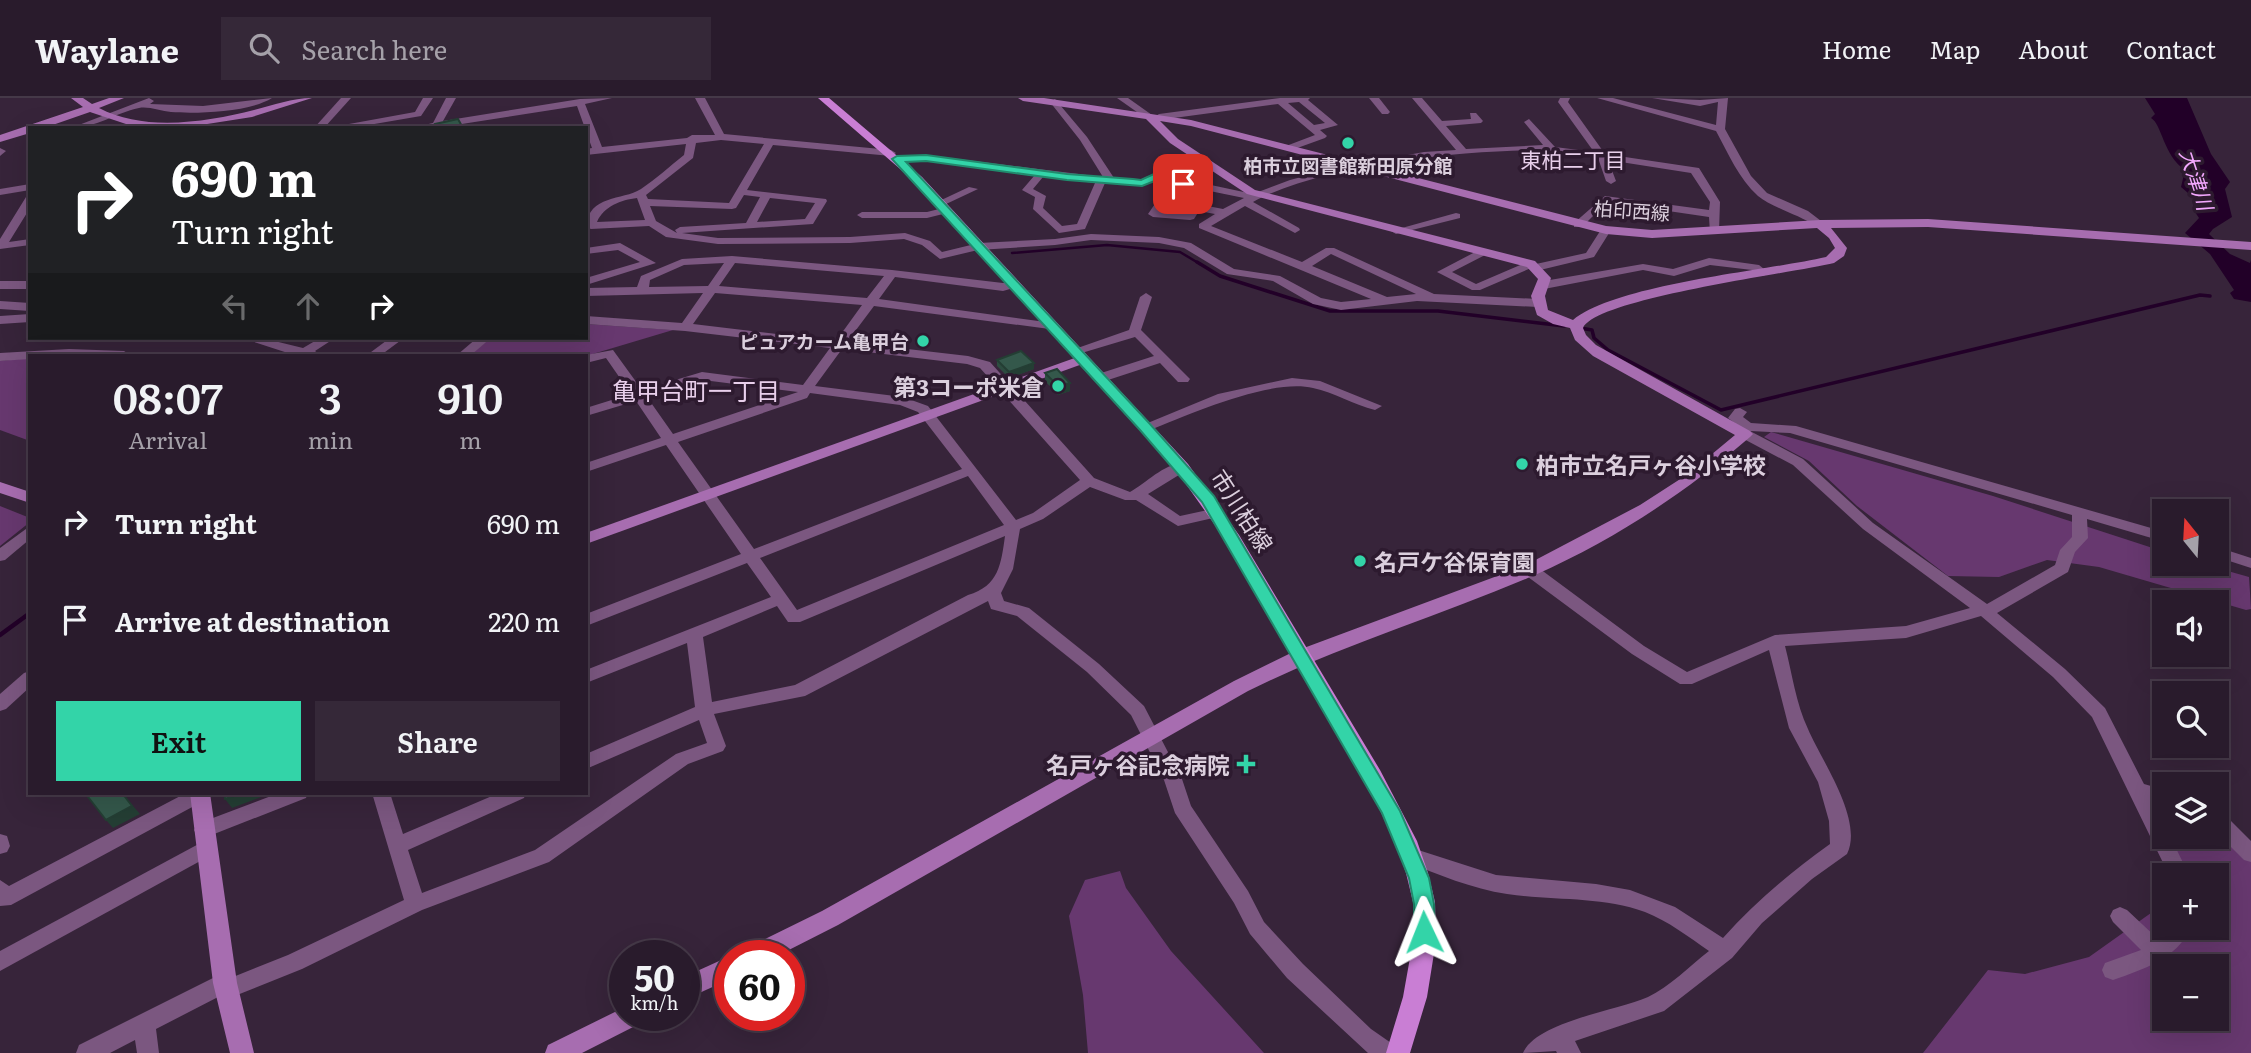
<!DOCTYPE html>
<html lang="en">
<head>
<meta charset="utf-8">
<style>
  body { margin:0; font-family:Literata,"Noto Sans JP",serif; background:#352838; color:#f1f3f6; height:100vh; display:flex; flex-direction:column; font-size:26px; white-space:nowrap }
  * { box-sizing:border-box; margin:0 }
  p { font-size:23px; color:#a5a1a9 }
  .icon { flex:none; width:38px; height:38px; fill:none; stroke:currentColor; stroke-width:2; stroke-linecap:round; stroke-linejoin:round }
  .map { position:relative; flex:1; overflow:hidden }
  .drawer { position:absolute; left:28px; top:256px; width:560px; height:441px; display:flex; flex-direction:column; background:#291b2c; border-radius:0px; box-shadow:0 7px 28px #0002,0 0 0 2px #453948 }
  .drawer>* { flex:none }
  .hud { position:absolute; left:28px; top:28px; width:560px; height:214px; border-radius:0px; box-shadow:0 7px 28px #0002,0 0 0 2px #453948; background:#202124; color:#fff; overflow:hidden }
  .needle { width:46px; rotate:342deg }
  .tools { position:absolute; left:2152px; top:401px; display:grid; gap:14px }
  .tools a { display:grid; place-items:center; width:77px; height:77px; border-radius:0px; background:#291b2c; box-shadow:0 7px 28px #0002,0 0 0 2px #453948; font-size:35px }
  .speed { position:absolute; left:609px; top:842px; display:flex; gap:14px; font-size:35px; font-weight:700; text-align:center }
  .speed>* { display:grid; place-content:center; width:91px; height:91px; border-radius:50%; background:#291b2c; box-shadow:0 7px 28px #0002,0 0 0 2px #453948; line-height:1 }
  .speed small { font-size:18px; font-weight:400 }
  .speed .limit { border:10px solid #d22; background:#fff; color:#111 }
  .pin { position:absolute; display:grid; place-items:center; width:60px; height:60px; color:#fff; margin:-30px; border-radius:14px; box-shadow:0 4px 10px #0006 }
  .me { position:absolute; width:77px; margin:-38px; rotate:358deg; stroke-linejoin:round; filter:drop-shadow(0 0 5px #0008) }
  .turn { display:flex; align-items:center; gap:24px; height:147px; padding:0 28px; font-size:32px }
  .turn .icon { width:91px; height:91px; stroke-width:2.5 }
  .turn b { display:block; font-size:49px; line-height:60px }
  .lanes { display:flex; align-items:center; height:66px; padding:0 28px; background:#0003; justify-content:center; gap:35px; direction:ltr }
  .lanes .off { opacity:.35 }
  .eta { display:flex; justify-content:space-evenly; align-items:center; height:119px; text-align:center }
  .eta b { font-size:42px; font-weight:600; line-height:49px }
  .primary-button { display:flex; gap:14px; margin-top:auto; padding:14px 28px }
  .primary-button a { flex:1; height:80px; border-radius:0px; background:#33d4a8; color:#111; font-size:28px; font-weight:600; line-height:80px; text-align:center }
  .primary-button a+a { background:#352838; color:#f1f3f6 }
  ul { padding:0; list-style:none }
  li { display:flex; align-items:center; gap:21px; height:98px; padding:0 28px }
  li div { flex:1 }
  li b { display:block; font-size:26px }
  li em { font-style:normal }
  header { display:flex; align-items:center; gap:42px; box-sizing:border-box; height:98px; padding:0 35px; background:#291b2c; border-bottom:2px solid #453948 }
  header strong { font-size:33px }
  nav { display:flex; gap:38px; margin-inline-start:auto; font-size:24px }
  .search { width:490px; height:63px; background:#352838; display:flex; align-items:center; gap:18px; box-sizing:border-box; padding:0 24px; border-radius:0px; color:#a5a1a9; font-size:26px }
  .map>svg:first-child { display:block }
  .green { fill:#67386f; fill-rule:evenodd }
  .water { fill:#220028 }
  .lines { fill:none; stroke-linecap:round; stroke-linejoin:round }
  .stream-far2 { stroke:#220028; stroke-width:2.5 }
  .stream-far1 { stroke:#220028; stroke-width:3.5 }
  .stream { stroke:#220028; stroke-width:4.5 }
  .street { fill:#7b5780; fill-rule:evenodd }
  .secondary { fill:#a76db0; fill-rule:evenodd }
  .primary { fill:#c97ed4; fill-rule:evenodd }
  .wall { fill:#2d4c40 }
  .shaded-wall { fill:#243e34 }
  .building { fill:#34584b; stroke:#243e34; stroke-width:2 }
  .route { fill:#33d4a8; stroke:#218a6d; stroke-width:2 }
  .poi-dot { fill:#33d4a8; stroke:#2d1a2f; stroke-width:2.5 }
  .labels { text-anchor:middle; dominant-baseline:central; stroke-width:7; stroke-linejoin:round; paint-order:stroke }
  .far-poi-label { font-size:19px; font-weight:bold; fill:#dbcfdd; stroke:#2d1a2f }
  .far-street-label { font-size:19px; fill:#dbcfdd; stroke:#2d1a2f }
  .far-neighbourhood-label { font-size:21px; fill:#e8cfeb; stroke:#2d1a2f }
  .far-water-label { font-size:21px; font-style:italic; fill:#f2a7fd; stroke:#2d1a2f }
  .poi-label { font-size:23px; font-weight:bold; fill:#dbcfdd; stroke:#2d1a2f; text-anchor:end }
  .street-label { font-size:23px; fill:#dbcfdd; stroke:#2d1a2f }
  .neighbourhood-label { font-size:24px; fill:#e8cfeb; stroke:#2d1a2f }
</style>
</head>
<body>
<header>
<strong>Waylane</strong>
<div class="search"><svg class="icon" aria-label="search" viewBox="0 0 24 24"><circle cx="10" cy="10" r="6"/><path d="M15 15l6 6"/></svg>Search here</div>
<nav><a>Home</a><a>Map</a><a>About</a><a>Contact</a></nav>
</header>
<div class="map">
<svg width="2251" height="955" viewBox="0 0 2251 955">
  <rect width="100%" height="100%" fill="#37243a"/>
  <g class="green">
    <polygon points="586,226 673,232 586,258 469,257 491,240 586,240"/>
    <polygon points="30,260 30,343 0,332 0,263"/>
    <polygon points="1771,334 1993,398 2165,454 2165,466 2203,466 2249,479 2251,511 2246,512 2099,469 2047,462 1999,479 1948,478 1857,408 1809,363 1764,339"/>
    <polygon points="0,408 30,420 30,424 0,448"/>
    <path d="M2217,722L2251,756V955H1923L1988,872L2025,876L2089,859L2165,805V830H2217V777H2171L2166,739L2217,738ZM2165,868H2217V920H2165Z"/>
    <polygon points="1120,773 1126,790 1171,853 1264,955 1088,955 1083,897 1069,818 1085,782"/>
  </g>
  <path class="water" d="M2145,0H2187L2211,56L2230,84L2225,91L2232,119L2213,131L2209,136L2230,156L2250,165L2251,162V204L2234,201L2230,195L2234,192L2210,156L2185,135L2199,120L2193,111L2195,101L2181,89L2185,72C2163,57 2162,26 2151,20L2155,16Z"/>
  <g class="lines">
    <polyline class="stream-far2" points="1012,155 1107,147 1180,154 1200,166"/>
    <g class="stream-far1">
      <polyline points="1197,164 1220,178 1330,213 1438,213 1564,228"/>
      <polyline points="1580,230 1592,232 1594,240 1608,252 1721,312 2200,197 2210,198"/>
    </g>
    <polyline class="stream" points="0,537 30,515"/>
    <g class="street">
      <path d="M149,0L154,3L150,6L203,8L272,0C250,14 197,16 171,14C161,13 148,8 139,10C115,15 96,30 71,30Z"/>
      <polygon points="341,0 351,0 324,30 314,30"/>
      <polygon points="423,0 433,0 421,18 351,30 327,30 415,14"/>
      <path d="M446,0H456L443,23L580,1L612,0L585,6L602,49L687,40L692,37H715L695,0H705L724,36L891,52L896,55L891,58L773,47L747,92L826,101L827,103L813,126L682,135L718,140L850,139L905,135L930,143L942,154L979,145L1055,141L1091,136L1159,139L1191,145L1234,171L1280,178L1321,200L1341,204L1371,201L1199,130V126L1215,116L1199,113L1194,121L1190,122L1153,119L1148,116L1159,100L1170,93L1175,96L1172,101L1223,111L1244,100L1156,82L1142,88L1105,85L1085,131L1059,135L1033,111L1035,99L1022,92L1034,78L926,63L897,64L892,61L897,58L926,57L1103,79L1080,42L1050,4L1055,1L1087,39L1114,80L1140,82L1155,75L1253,96L1290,82L1336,70L1424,54L1456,52L1412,0H1422L1442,23L1471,21L1470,15H1476L1483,23L1481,25L1446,28L1466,51L1543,47L1524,24L1529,21L1555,49L1594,54L1558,4L1560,0H1570L1568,4L1605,56L1699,70L1720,104L1719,133L1710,135L1709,119L1607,104L1582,129H1574V125L1605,98L1709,112L1710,104L1691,75L1608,62L1616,83L1611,86L1606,83L1598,60C1577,58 1555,52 1534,52C1457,53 1320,67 1253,104L1299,130L1300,132L1295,135L1245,108L1211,128L1302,164L1326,150H1334L1434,196L1538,201L1544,205L1538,209L1417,203L1341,212L1313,206L1273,183L1227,176L1184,150L1159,145L1091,142L1055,147L978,152L940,161L922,147L904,141L850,145L718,146L666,139L649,128L591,131L586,129C589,96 622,103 641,91C656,81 670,68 684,57L686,46L586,57V51L592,50L577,8L436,30H411L433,25ZM721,42L764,46L729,105L648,101L646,97L693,60L696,45ZM1043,79L1095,85L1077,126L1062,128L1043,110L1046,98L1033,91ZM744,97L760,99L746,125L680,129L675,132L677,135L656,123L650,108L732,111L736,110ZM637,100L645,122L597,124C604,108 621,102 637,100ZM770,100L815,105L805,121L757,124ZM1167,106L1189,111L1186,115L1161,113ZM1331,156L1416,196L1387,199L1312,168Z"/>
      <polygon points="1117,0 1128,0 1152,17 1144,19"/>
      <path d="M1280,0H1310L1308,2L1338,27L1320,32L1327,38L1325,40L1289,53L1286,52V48L1315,37L1278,6L1159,22L1154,19L1159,16ZM1299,4L1325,25L1314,27L1288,5Z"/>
      <polygon points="1369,0 1379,0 1390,14 1388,16 1382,16"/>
      <path d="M1597,0H1613L1716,27L1718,4L1700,8L1652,0L1700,2L1728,0L1725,31L1751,78L1767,95L1808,113L1825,126L1816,128C1799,117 1771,109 1758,98C1739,81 1728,55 1716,33Z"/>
      <polygon points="138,23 146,25 139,30 127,30"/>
      <polygon points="0,50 6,53 0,58"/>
      <polygon points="30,86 30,92 0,97 0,91"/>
      <polygon points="969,89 978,91 944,107 935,105"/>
      <polygon points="30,98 30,110 9,144 30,141 30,147 0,151 0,141 26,99"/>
      <polygon points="947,109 951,110 951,114 927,120 862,120 857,117 862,114 927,114"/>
      <polygon points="1456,115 1460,116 1460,120 1396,136 1391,133"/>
      <polygon points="1602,130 1611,132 1594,159 1536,173 1531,170 1480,192 1472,192 1437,174 1479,152 1487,152 1487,156 1452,174 1476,186 1527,164 1535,164 1536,166 1586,155"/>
      <polygon points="620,145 656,165 586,187 586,180 640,164 618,152 586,156 586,150"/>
      <path d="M732,158L892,172L1003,185H1017V189L1003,193L895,179L879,201L1053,225L1057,226V232L874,208L847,244L968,258L990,264L1094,380L1130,394C1147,385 1167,362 1187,366L1189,369L1187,372L1148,396L1180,418L1217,410L1224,415L1222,418L1178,428L1136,402H1125L1090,389L1043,421L1020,431L1013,471L1001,495L1004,503L1029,510L1099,566L1144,608L1182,681L1191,708L1248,793L1264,824L1303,866L1371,931L1394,947L1397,955H1368L1287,880L1250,836L1234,805L1175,715L1164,682L1131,617L1087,574L1017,518L991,511L988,503L805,598L714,616L726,648L723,653L688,666L549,764L422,812L302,871L227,901L220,898L156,931L159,955H137L135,942L110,955H76L79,947L217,878L225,875L233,879L288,857L404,802L372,695H390L403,736L499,695H526L524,700L408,752L422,795L535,752L676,656L707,645L699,622L586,671V656L695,609L687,545L586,585V572L771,499L747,465L586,528V516L741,456L666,347L586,374V365L661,340L636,303L586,318V310L631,296L606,260L586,265V257L613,252L642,292L702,274L803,287L830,250L685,233L586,226V218L682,225L703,195L586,198V190L637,189L641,178L682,161ZM724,165L708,188L649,189L650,182L684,167ZM735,165L884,178L867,200L719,188ZM715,195L862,207L836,243L693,226ZM842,251L967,266L980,270L1080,382L1033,415L1016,422L928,308L903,299L815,288ZM703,282L798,294L673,336L647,299ZM810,295L900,307L918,314L962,371L754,451L678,344L807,300ZM968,378L1004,427L797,512L760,460ZM1005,438C1001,466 999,488 968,497L795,587L712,604L703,539L777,508L788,524H800Z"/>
      <polygon points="1709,160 1759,167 1769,175 1763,178 1752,172 1710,167 1674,178 1643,172 1544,191 1538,187 1544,183 1643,166 1673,171"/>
      <rect x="0" y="183" width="30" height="8"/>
      <polygon points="1146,195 1152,199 1141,232 1190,281 1188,284 1178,284 1160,265 1105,283 1095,283 1095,277 1154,258 1135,239 1075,257 1069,253 1129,232 1140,199"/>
      <polygon points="0,203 30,205 30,213 0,211"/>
      <polygon points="30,216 30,224 0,226 0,218"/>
      <polygon points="242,240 262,240 303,250 320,240 335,240 315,253 320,257 294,257"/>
      <polygon points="390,240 404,240 381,257 367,257"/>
      <polygon points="477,240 491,240 471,257 457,257"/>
      <polygon points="69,251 124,253 130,257 30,257 30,261 0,263 0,255"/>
      <path d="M1292,280L1320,283L1382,308L1375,312C1354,307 1334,294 1313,290C1271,280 1190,316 1150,332L1145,333L1138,329L1218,296Z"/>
      <path d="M1740,310L1747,314L1743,319L1751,325L1796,328L2165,434V444L2087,421L2088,440L2075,454L2068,474L1997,515L2065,571L2105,610L2144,686L2165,692V707L2152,704L2165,729V738H2170L2189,777H2169L2092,619L2053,579L1981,518L1906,540L1785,548C1792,575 1796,606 1808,631C1821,662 1864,722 1847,756L1812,781L1762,825L1732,860L1664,913L1575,943L1581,955H1557L1556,953L1523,955C1537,923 1617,913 1648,899C1669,889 1690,868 1709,853C1689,839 1668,823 1645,814C1600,798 1553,803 1507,796C1472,791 1438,776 1405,764L1402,758L1405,752L1412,750L1496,777L1596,786L1630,792L1675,809L1723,840C1755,804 1791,774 1830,746L1829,723L1818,684L1789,630L1769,552L1692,586H1680L1632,556L1524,476L1522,472L1524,468H1536L1644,548L1687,574L1775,537L1906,528L1970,510L1863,431L1793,367L1740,339L1738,336L1744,332L1728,320L1735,311ZM1750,333L1790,335L2072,417V439L2060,452L2055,467L1987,506L1873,425L1803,361Z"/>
      <polygon points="30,428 30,441 5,462 0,463 0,450"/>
      <polygon points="2217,449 2251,460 2251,470 2217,459"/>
      <polygon points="30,573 30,589 6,611 0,613 0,596 24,575"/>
      <polygon points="186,695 209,696 207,701 11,807 0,808 0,782 9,788"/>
      <polygon points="279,695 308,695 306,700 204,740 197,738 194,732 197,726"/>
      <polygon points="2217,714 2224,716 2251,743 2251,764 2244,762 2217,735"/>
      <polygon points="0,736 7,738 10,748 7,754 0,756"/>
      <polygon points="206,742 213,744 216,750 213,756 0,873 0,853"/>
      <path d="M2120,809L2127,812L2158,841L2169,830H2191C2176,861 2144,871 2113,882L2105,879L2102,872L2105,865L2141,852L2113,824L2110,818L2113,812Z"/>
    </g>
    <g class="secondary">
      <path d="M71,0H83L92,6L109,0H124L99,10C144,34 207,24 254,12C274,7 292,0 312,0L252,19L188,29L126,26L90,14L44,30H30V35L0,44V37L83,9Z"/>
      <path d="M1018,0H1044L1191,22L1606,128L1652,132L1820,122L1928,121L2251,144V152L1928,129L1831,130L1847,150L1844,158L1834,165C1793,175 1597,200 1583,230L1586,237L1596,247L1750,333L1753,336L1750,339C1685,395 1614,442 1535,477C1440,518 1341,547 1248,593L838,827L777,858H742L745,851L822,813L1234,583L1293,554L1524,468L1640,407L1688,376L1735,337L1593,258L1575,242L1570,230L1553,226L1537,217L1531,198L1538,181L1527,169L1247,96L1170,45L1146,21L1023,3ZM1160,23L1191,28L1606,136L1652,140L1817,130L1829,140L1835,150L1826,159C1765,173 1617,186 1573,222L1548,212L1545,198L1551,180L1535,163L1255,92L1178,41Z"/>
      <polygon points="1083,257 1090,261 1088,264 586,446 586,435"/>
      <polygon points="0,384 30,394 30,405 0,395"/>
      <polygon points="190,695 210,695 237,885 254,955 230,955 213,885"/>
      <polygon points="730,858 730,881 684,902 684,879"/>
      <polygon points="625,909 625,917 644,917 641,925 582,955 545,955 548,947"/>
    </g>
    <polygon class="primary" points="818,0 829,0 922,79 1188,366 1239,437 1380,672 1417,743 1428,775 1435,804 1436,843 1427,899 1410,955 1386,955 1403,899 1413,843 1413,804 1406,775 1395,743 1366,684 1222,437 1176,372 914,83"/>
  </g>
  <g class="wall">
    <polygon points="997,262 1034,271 1009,280 997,268"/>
    <polygon points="1045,275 1070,285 1070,293 1058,297 1045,283"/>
  </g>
  <g class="shaded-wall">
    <polygon points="1034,265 1034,271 1009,280 1009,274"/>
    <polygon points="1070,285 1070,293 1058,297 1058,288"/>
    <polygon points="122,695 140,716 113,730 106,722"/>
    <polygon points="243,695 272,695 232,710 225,701"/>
  </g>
  <g class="building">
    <polygon points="458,21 463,30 437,30 435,26"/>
    <polygon points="1021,253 1034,265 1009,274 997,262"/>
    <polygon points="1057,271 1070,285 1058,288 1045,275"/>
    <polygon points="85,695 122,695 132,708 106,722"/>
    <polygon points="224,695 243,695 225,701"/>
  </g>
  <polygon class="route" points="926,57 1067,76 1133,81 1141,82 1156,75 1188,86 1183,89 1157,82 1142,88 1067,82 926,63 906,64 1150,326 1214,398 1400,713 1429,780 1434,806 1435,834 1432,841 1424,843 1417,841 1414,834 1414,806 1409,780 1382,715 1202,404 1140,332 892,61 897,58"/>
  <g class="poi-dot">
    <circle cx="1348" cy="45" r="7"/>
    <circle cx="923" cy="243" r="7"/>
    <circle cx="1058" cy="288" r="7"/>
    <circle cx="1522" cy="366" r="7"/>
    <circle cx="1360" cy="463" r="7"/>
    <path d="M1242.5 655.5h7v7h7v7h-7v7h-7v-7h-7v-7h7z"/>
  </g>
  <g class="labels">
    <g class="far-poi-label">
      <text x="1348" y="67">柏市立図書館新田原分館</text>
      <text x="909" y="243" text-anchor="end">ピュアカーム亀甲台</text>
    </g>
    <g class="far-street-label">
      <text transform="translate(1632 112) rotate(4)">柏印西線</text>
    </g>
    <g class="far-neighbourhood-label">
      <text x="1573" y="60">東柏二丁目</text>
    </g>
    <g class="far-water-label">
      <text transform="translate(2198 81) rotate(72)">大津川</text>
    </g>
    <g class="poi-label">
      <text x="1044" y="288">第3コーポ米倉</text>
      <text x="1536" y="366" text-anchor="start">柏市立名戸ヶ谷小学校</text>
      <text x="1374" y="463" text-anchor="start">名戸ケ谷保育園</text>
      <text x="1230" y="666">名戸ヶ谷記念病院</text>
    </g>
    <g class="street-label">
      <text transform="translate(1243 412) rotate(57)">市川柏線</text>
    </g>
    <g class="neighbourhood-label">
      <text x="696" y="291">亀甲台町一丁目</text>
    </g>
  </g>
</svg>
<div class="tools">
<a><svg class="needle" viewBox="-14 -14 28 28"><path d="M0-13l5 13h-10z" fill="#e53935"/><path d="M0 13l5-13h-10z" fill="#a5a1a9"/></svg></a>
<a><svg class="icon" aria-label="sound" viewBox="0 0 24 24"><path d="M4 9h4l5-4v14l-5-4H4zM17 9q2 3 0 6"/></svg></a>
<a><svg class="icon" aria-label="search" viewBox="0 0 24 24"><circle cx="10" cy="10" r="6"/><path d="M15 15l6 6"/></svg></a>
<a><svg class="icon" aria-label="layers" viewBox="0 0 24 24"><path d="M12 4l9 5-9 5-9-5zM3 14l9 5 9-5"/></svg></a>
<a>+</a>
<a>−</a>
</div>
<div class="speed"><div>50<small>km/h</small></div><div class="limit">60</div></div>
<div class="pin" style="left:1183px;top:86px;background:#d93025"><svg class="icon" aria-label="arrive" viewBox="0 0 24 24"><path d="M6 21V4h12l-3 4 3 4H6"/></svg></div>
<svg class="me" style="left:1424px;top:834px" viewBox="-20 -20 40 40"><path d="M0-17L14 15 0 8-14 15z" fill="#33d4a8" stroke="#fff" stroke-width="4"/></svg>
<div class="hud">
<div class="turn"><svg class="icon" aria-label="right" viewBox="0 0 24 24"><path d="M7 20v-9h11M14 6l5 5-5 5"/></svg><div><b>690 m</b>Turn right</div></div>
<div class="lanes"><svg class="icon off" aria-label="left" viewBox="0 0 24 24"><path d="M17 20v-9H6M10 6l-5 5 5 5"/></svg><svg class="icon off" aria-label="ahead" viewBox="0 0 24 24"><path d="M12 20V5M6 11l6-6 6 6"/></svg><svg class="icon" aria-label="right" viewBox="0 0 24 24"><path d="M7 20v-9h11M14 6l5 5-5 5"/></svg></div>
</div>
<section class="drawer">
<div class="eta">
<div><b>08:07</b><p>Arrival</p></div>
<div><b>3</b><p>min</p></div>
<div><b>910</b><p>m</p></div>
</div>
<ul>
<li><svg class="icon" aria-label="right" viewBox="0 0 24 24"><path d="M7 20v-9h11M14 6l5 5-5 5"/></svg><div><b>Turn right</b></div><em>690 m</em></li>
<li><svg class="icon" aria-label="arrive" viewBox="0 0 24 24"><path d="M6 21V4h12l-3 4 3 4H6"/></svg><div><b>Arrive at destination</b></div><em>220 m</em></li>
</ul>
<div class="primary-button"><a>Exit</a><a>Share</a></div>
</section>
</div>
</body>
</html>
